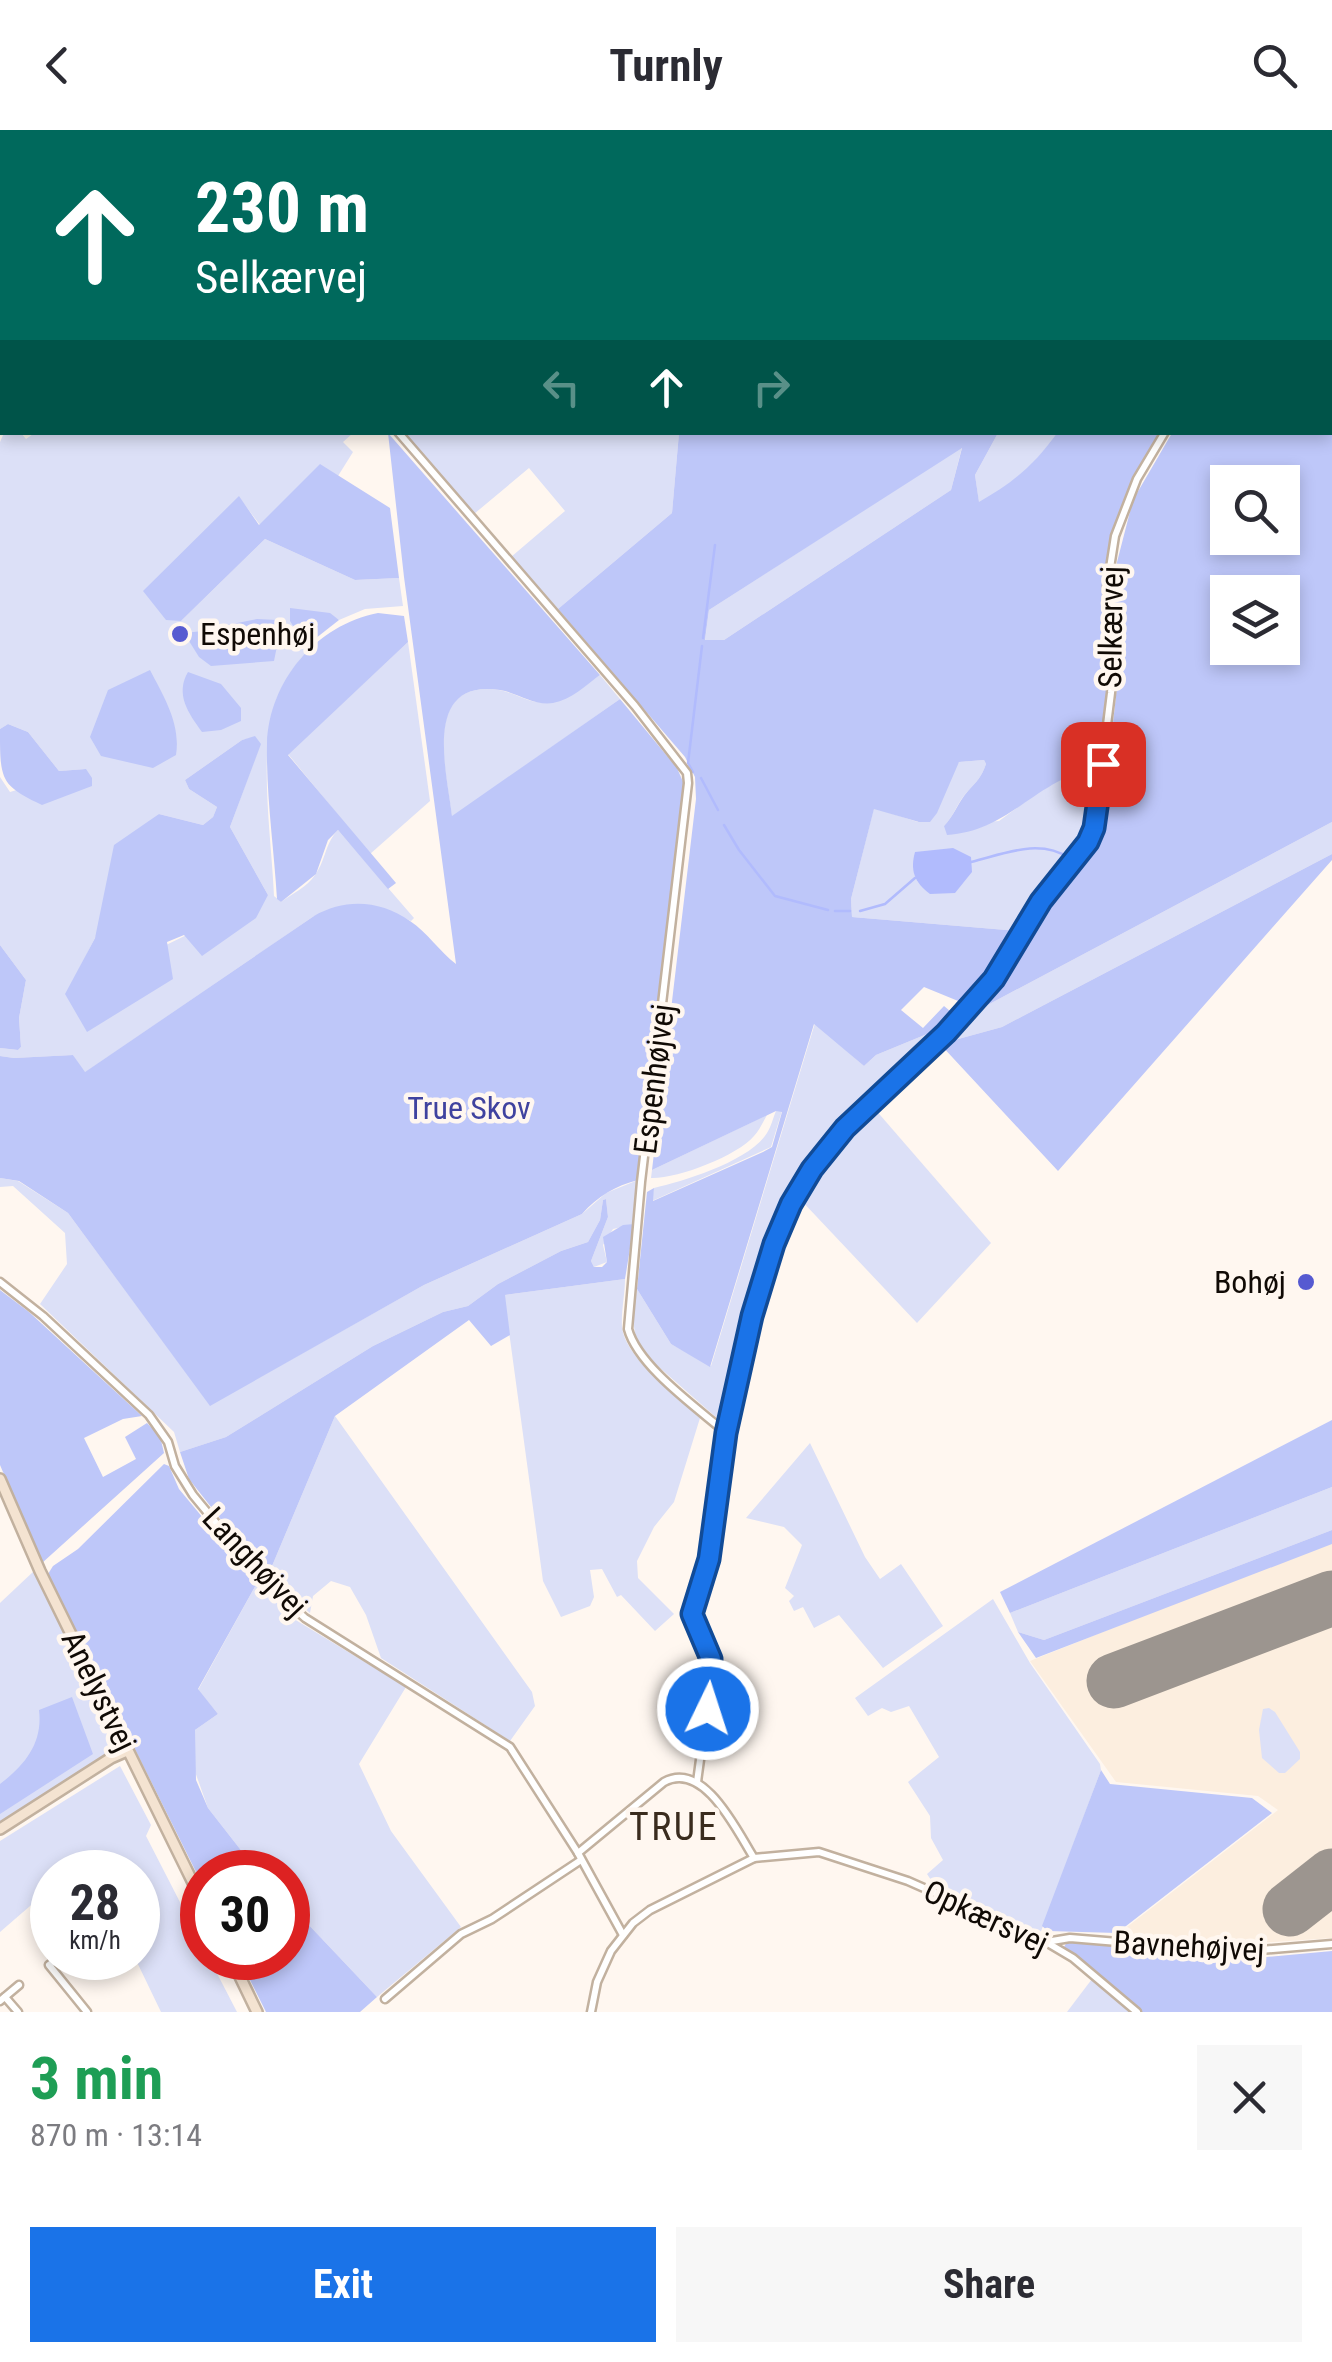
<!DOCTYPE html>
<html lang="en">
<head>
<meta charset="utf-8">
<style>
  body { margin:0; font-family:"Roboto Condensed",sans-serif; background:#f7f7f7; color:#2b2b33; height:100vh; display:flex; flex-direction:column; font-size:38px; white-space:nowrap }
  * { box-sizing:border-box; margin:0 }
  p { font-size:32px; color:#7c7c81 }
  .icon { flex:none; width:55px; height:55px; fill:none; stroke:currentColor; stroke-width:2; stroke-linecap:round; stroke-linejoin:round }
  .map { position:relative; height:1882px; overflow:hidden }
  .drawer { display:flex; flex-direction:column; background:#fff; flex:1 }
  .drawer>* { flex:none }
  .guide { position:absolute; left:0px; top:0px; width:1332px; height:305px; box-shadow:0 5px 15px #0003; background:#00695c; color:#fff; overflow:hidden }
  .controls { position:absolute; left:1210px; top:335px; display:grid; gap:20px }
  .controls a { display:grid; place-items:center; width:90px; height:90px; border-radius:0px; background:#fff; box-shadow:0 5px 15px #0003; font-size:50px }
  .speed { position:absolute; left:30px; top:1720px; display:flex; gap:20px; font-size:50px; font-weight:700; text-align:center }
  .speed>* { display:grid; place-content:center; width:130px; height:130px; border-radius:50%; background:#fff; box-shadow:0 5px 15px #0003; line-height:1 }
  .speed small { font-size:25px; font-weight:400 }
  .speed .limit { border:15px solid #d22; background:#fff; color:#111 }
  .pin { position:absolute; display:grid; place-items:center; width:85px; height:85px; color:#fff; margin:-42px; border-radius:20px; box-shadow:0 5px 15px #0006 }
  .me { position:absolute; width:110px; margin:-55px; rotate:4deg; stroke-linejoin:round; filter:drop-shadow(0 0 8px #0008) }
  .turn { display:flex; align-items:center; gap:35px; height:210px; padding:0 30px; font-size:45px }
  .turn .icon { width:130px; height:130px; stroke-width:2.5 }
  .turn b { display:block; font-size:70px; line-height:85px }
  .lanes { display:flex; align-items:center; height:95px; padding:0 30px; background:#0003; justify-content:center; gap:50px; direction:ltr }
  .lanes .off { opacity:.35 }
  .round { display:grid; place-items:center; flex:none; width:105px; height:105px; border-radius:0px; background:#f7f7f7 }
  .headline { display:flex; align-items:center; justify-content:space-between; height:170px; padding:0 30px }
  h1 { font-size:60px; font-weight:700; line-height:75px; color:#1e9e55 }
  .action { display:flex; gap:20px; margin-top:auto; padding:20px 30px }
  .action a { flex:1; height:115px; border-radius:0px; background:#1a73e8; color:#fff; font-size:40px; font-weight:700; line-height:115px; text-align:center }
  .action a+a { background:#f7f7f7; color:#2b2b33 }
  header { display:flex; justify-content:space-between; align-items:center; height:130px; padding:0 30px; background:#fff; font-size:45px; font-weight:700 }
  .map>svg:first-child { display:block }
  .built { fill:#fceedf }
  .green { fill:#dce0f7; fill-rule:evenodd }
  .forest { fill:#bec7f9; fill-rule:evenodd }
  .water { fill:#b1bbfd }
  .lines { fill:none; stroke-linecap:round; stroke-linejoin:round }
  .stream { stroke:#b1bbfd; stroke-width:2.5 }
  .runway { stroke:#9c958f; stroke-width:55 }
  .street-casing { stroke:#c2b19f; stroke-width:11 }
  .secondary-casing { stroke:#c2b19f; stroke-width:14 }
  .street { stroke:#fff; stroke-width:6 }
  .secondary { stroke:#f4e3d1; stroke-width:9 }
  .route-casing { stroke:#114b97; stroke-width:25 }
  .route { stroke:#1a73e8; stroke-width:18 }
  .poi-dot { fill:#565ad1; stroke:#fff7f0; stroke-width:4 }
  .labels { text-anchor:middle; dominant-baseline:central; stroke-width:9; stroke-linejoin:round; paint-order:stroke }
  .street-label { font-size:32px; fill:#100a05; stroke:#fff7f0 }
  .poi-label { font-size:32px; fill:#100a05; stroke:#fff7f0; text-anchor:start }
  .park-label { font-size:32px; fill:#3f429f; stroke:#fff7f0 }
  .quarter-label { font-size:38px; letter-spacing:2.5px; fill:#3a2c1e; stroke:#fff7f0 }
</style>
</head>
<body>
<header><svg class="icon" aria-label="back" viewBox="0 0 24 24"><path d="M15 5l-7 7 7 7"/></svg>Turnly<svg class="icon" aria-label="search" viewBox="0 0 24 24"><circle cx="10" cy="10" r="6"/><path d="M15 15l6 6"/></svg></header>
<div class="map">
<svg width="1332" height="1882" viewBox="0 0 1332 1882">
  <rect width="100%" height="100%" fill="#fff7f0"/>
  <polygon class="built" points="1332,1411 1332,1808 1230,1815 1114,1807 1278,1680 1258,1666 1116,1652 1030,1531"/>
  <g class="green">
    <path d="M36,302L353,303L343,312L353,322L338,346L320,335L260,395L239,367L181,491L265,409L355,450L399,448L403,476L365,479L339,490L336,488L302,510L311,512L312,516C297,532 285,548 277,568C257,618 272,711 274,766L281,772C292,764 307,757 315,745C326,730 325,713 338,700L414,788L411,791L384,779L314,786L84,943L73,925L14,928L0,926V918L18,920L21,917L19,888L26,850L0,815V647L10,662L86,639L59,641L28,602L8,594L0,599V312L4,303H21L26,309ZM255,607L260,615L230,697L268,765L66,864L159,684L203,695L213,687L217,677L189,659L185,650L242,610Z"/>
    <polygon points="405,303 679,303 672,383 558,479 511,427 565,381 529,338 474,384"/>
    <path d="M998,303H1057C1035,335 1013,354 979,373L975,345Z"/>
    <polygon points="962,317 951,360 724,510 705,511 709,480"/>
    <polygon points="408,512 430,671 370,724 288,624"/>
    <path d="M600,545L620,569L452,687C447,643 420,549 499,560C514,562 529,574 544,572C567,570 582,558 600,545Z"/>
    <path d="M984,630L986,634C981,648 977,651 968,661C958,671 954,686 944,696L999,691L1049,654L1072,643L1097,638L1093,684L1081,717L1038,768L1018,801L852,787L851,769L874,678L918,692L959,632Z"/>
    <polygon points="1332,692 1332,724 1002,897 940,914 982,878"/>
    <path d="M815,893L864,936L876,925L949,895C903,937 848,977 812,1028C764,1095 740,1207 724,1287L718,1289L644,1224C630,1202 633,1184 637,1159L671,1214L711,1236Z"/>
    <polygon points="874,978 991,1113 917,1193 799,1068 848,1001"/>
    <path d="M776,981H782L771,1017L652,1071L654,1058C684,1051 750,1031 767,1003C771,997 773,988 776,981Z"/>
    <path d="M767,985C763,992 759,1001 754,1006C737,1026 677,1049 651,1048L652,1040Z"/>
    <polygon points="0,1048 18,1051 68,1083 210,1275 424,1155 582,1084 606,1063 638,1050 634,1094 613,1099 603,1115 607,1132 594,1137 591,1131 608,1087 606,1069 603,1070 600,1090 588,1112 561,1121 498,1154 468,1176 443,1182 373,1216 226,1307 180,1322 174,1302 40,1174 67,1134 65,1103 13,1056 0,1057"/>
    <path d="M625,1149C625,1164 621,1182 622,1197C625,1228 678,1267 700,1288L674,1372L654,1397L637,1431L638,1448L674,1484L655,1501L621,1465L617,1467L602,1439L590,1440L594,1467L590,1476L561,1487L543,1451L504,1165Z"/>
    <polygon points="335,1286 532,1562 535,1576 510,1611 381,1528 366,1485 350,1457 331,1451 313,1466 310,1483 267,1448"/>
    <polygon points="810,1313 865,1427 880,1449 901,1434 943,1496 883,1538 839,1485 814,1498 803,1477 794,1481 789,1471 794,1466 785,1458 802,1415 784,1397 746,1388"/>
    <polygon points="1332,1357 1332,1400 1044,1510 1018,1502 1010,1483"/>
    <polygon points="34,1441 115,1606 114,1615 106,1625 0,1692 0,1473"/>
    <polygon points="257,1453 294,1489 406,1557 359,1634 391,1701 461,1797 377,1867 288,1773 288,1742 258,1742 208,1678 193,1636 195,1600 218,1584 198,1560"/>
    <polygon points="993,1469 1030,1533 1100,1634 1101,1640 1040,1804 935,1756 927,1744 943,1730 931,1708 930,1686 908,1652 939,1627 909,1576 891,1582 882,1578 868,1586 855,1568"/>
    <polygon points="1269,1578 1275,1582 1300,1622 1300,1629 1285,1643 1279,1643 1262,1628 1259,1600 1263,1579"/>
    <polygon points="120,1636 151,1695 146,1706 202,1815 202,1828 209,1828 237,1882 161,1882 135,1828 138,1742 95,1742 87,1728 70,1742 52,1742 52,1757 0,1802 0,1711"/>
    <polygon points="1092,1849 1131,1882 1067,1882"/>
  </g>
  <g class="forest">
    <path d="M1332,117V692L982,878L993,867L1044,781L1082,736L1094,714L1103,685L1119,538L1112,465L1116,436L1133,370L1172,303L1330,302ZM1228,352H1282V408H1228ZM1228,462H1282V518H1228Z"/>
    <path d="M388,303L600,545C586,555 571,570 553,573C534,576 518,563 500,560C421,548 447,642 452,686L620,569L677,638L684,654L685,669L640,1046L638,1050C615,1056 598,1066 582,1084L424,1155L210,1276L68,1083L19,1051L0,1048V926L14,928L73,925L85,942L314,786C345,768 380,770 410,791C427,802 440,822 456,834L404,447Z"/>
    <path d="M679,303H998L975,345L979,372C1013,353 1035,334 1057,303H1162C1133,349 1107,397 1104,453C1103,479 1108,505 1108,530C1108,566 1101,603 1097,638C1035,649 1011,701 947,705L944,696C954,686 958,672 968,661C977,651 981,648 986,634L984,630L959,632L937,683L930,692H919L874,679L851,769L852,787L1018,801C1004,824 988,860 963,873L924,857L901,880L923,898L944,876L956,886L949,895L876,925L864,936L814,894L710,1237L671,1214L637,1159L647,1062L654,1058L653,1071L763,1022L772,1017L782,982L776,981L652,1040L696,669L695,647L685,627L558,479L672,383ZM962,318L951,360L724,510H705L709,480Z"/>
    <polygon points="320,334 390,378 399,448 355,450 265,409 181,491 166,490 143,461 239,366 259,395"/>
    <polygon points="290,478 330,483 339,490 311,512 302,510 290,491"/>
    <path d="M378,483L404,486L408,512L288,625L396,753L388,759L338,700L328,710L316,744L281,772L277,769C274,718 266,665 267,614C269,551 316,495 378,483Z"/>
    <polygon points="257,489 277,490 281,496 274,531 211,536 199,527 184,503 212,500 217,497"/>
    <path d="M150,540C164,567 181,594 176,625L153,638L101,626L90,607L108,560Z"/>
    <path d="M188,542L221,554L241,578V591L221,600L202,602C188,583 175,564 188,542Z"/>
    <path d="M8,594L28,602L59,641L86,639L92,648V656L42,675C0,655 0,650 0,599Z"/>
    <polygon points="255,606 261,614 230,697 268,765 256,788 202,826 184,805 167,812 173,849 87,902 65,864 95,808 114,715 159,684 203,695 213,687 217,677 189,659 185,650 242,610"/>
    <polygon points="1332,724 1332,730 1058,1041 940,914 1002,897"/>
    <polygon points="0,815 26,850 19,888 21,917 18,920 0,918"/>
    <polygon points="606,1069 608,1087 591,1131 594,1137 602,1137 607,1132 603,1107 623,1095 634,1094 625,1149 505,1165 510,1205 491,1216 469,1190 335,1286 267,1448 189,1349 180,1322 226,1307 373,1216 443,1182 468,1176 498,1154 561,1121 588,1112 600,1090 603,1070"/>
    <polygon points="0,1160 29,1182 142,1286 123,1289 84,1308 103,1347 136,1329 125,1307 147,1293 160,1306 164,1323 42,1433 0,1335"/>
    <polygon points="1332,1290 1332,1357 1010,1483 1000,1462"/>
    <polygon points="164,1334 169,1336 179,1359 257,1453 198,1559 218,1584 195,1600 196,1650 208,1678 258,1742 202,1742 202,1754 48,1444 53,1436 78,1419"/>
    <polygon points="1332,1400 1332,1414 1036,1528 1018,1502 1044,1510"/>
    <path d="M72,1567L93,1624L0,1684V1654C25,1635 43,1613 39,1580Z"/>
    <polygon points="1101,1640 1110,1654 1252,1668 1272,1683 1117,1803 1048,1801 1042,1796"/>
    <polygon points="288,1773 377,1867 360,1882 266,1882 239,1828 288,1828"/>
    <polygon points="1067,1812 1245,1829 1332,1821 1332,1882 1142,1882 1064,1817"/>
  </g>
  <path class="water" d="M953,718L971,727L972,742L955,763L930,764C914,752 910,740 915,722Z"/>
  <g class="lines">
    <g class="stream">
      <polyline points="1330,112 1332,111"/>
      <polyline points="703,508 715,415"/>
      <polyline points="693,642 688,633 702,516"/>
      <polyline points="701,648 718,680"/>
      <polyline points="724,695 739,720 775,766 828,780"/>
      <path d="M971,732C1004,724 1039,708 1069,728"/>
      <polyline points="835,781 850,781"/>
      <polyline points="860,781 885,774 915,748"/>
      <polyline points="979,878 1012,836 1044,775 1080,735"/>
      <polyline points="954,904 970,887"/>
    </g>
    <g class="runway">
      <polyline points="1114,1551 1332,1468"/>
      <polyline points="1290,1779 1332,1746"/>
    </g>
    <g class="street-casing">
      <g id="street">
        <polyline points="272,2 275,0"/>
        <polyline points="1325,2 1325,0"/>
        <polyline points="0,204 2,202"/>
        <path d="M398,302L635,576L687,643L688,653L641,1052L628,1199C638,1236 696,1277 725,1302"/>
        <polyline points="0,1152 43,1186 149,1285 168,1312 175,1336 193,1365 265,1452 305,1488 510,1617 578,1723"/>
        <polyline points="697,1652 712,1541 708,1518 692,1483 709,1429 726,1303 739,1239 759,1160 791,1074 812,1039 845,998 946,903 994,849 1041,771 1079,726 1094,699 1111,563 1113,534 1107,457 1115,406 1137,349 1165,302"/>
        <path d="M623,1805L578,1723L664,1652C704,1630 737,1701 754,1728"/>
        <polyline points="1046,1812 1070,1808 1237,1822 1332,1814"/>
        <polyline points="59,1828 49,1835 87,1882"/>
        <polyline points="5,1867 18,1882"/>
        <polyline points="385,1869 461,1804 492,1789 581,1730"/>
        <polyline points="0,1871 19,1855"/>
        <polyline points="591,1882 597,1852 611,1821 633,1793 650,1780 754,1728 819,1722 908,1751 1046,1812 1073,1828 1137,1882"/>
      </g>
    </g>
    <g class="secondary-casing">
      <g id="secondary">
        <polyline points="0,1349 40,1441 202,1771"/>
        <polyline points="0,1699 111,1628 127,1621"/>
        <polyline points="231,1828 257,1882"/>
      </g>
    </g>
    <use href="#street" class="street"/>
    <use href="#secondary" class="secondary"/>
  </g>
  <g class="lines">
    <g class="route-casing">
      <polyline id="route" points="708,1579 711,1529 692,1484 709,1429 726,1303 752,1186 774,1114 791,1074 812,1039 845,998 946,903 994,849 1041,771 1088,712 1094,698 1103,634"/>
    </g>
    <use href="#route" class="route"/>
  </g>
  <g class="poi-dot">
    <circle cx="180" cy="504" r="10"/>
    <circle cx="1306" cy="1152" r="10"/>
  </g>
  <g class="labels">
    <g class="street-label">
      <text transform="translate(1111 497) rotate(-89)">Selkærvej</text>
      <text transform="translate(654 949) rotate(-83)">Espenhøjvej</text>
      <text transform="translate(255 1432) rotate(47)">Langhøjvej</text>
      <text transform="translate(99 1561) rotate(64)">Anelystvej</text>
      <text transform="translate(986 1787) rotate(25)">Opkærsvej</text>
      <text transform="translate(1189 1816) rotate(3)">Bavnehøjvej</text>
    </g>
    <g class="poi-label">
      <text x="200" y="504">Espenhøj</text>
      <text x="1286" y="1152" text-anchor="end">Bohøj</text>
    </g>
    <g class="park-label">
      <text x="469" y="978">True Skov</text>
    </g>
    <g class="quarter-label">
      <text x="674" y="1697">TRUE</text>
    </g>
  </g>
</svg>
<div class="controls">
<a><svg class="icon" aria-label="search" viewBox="0 0 24 24"><circle cx="10" cy="10" r="6"/><path d="M15 15l6 6"/></svg></a>
<a><svg class="icon" aria-label="layers" viewBox="0 0 24 24"><path d="M12 4l9 5-9 5-9-5zM3 14l9 5 9-5"/></svg></a>
</div>
<div class="speed"><div>28<small>km/h</small></div><div class="limit">30</div></div>
<div class="pin" style="left:1103px;top:634px;background:#d93025"><svg class="icon" aria-label="arrive" viewBox="0 0 24 24"><path d="M6 21V4h12l-3 4 3 4H6"/></svg></div>
<svg class="me" style="left:708px;top:1579px" viewBox="-20 -20 40 40"><circle r="17" fill="#1a73e8" stroke="#fff" stroke-width="3"/><path d="M0-11L8 9 0 5-8 9z" fill="#fff"/></svg>
<div class="guide">
<div class="turn"><svg class="icon" aria-label="ahead" viewBox="0 0 24 24"><path d="M12 20V5M6 11l6-6 6 6"/></svg><div><b>230 m</b>Selkærvej</div></div>
<div class="lanes"><svg class="icon off" aria-label="left" viewBox="0 0 24 24"><path d="M17 20v-9H6M10 6l-5 5 5 5"/></svg><svg class="icon" aria-label="ahead" viewBox="0 0 24 24"><path d="M12 20V5M6 11l6-6 6 6"/></svg><svg class="icon off" aria-label="right" viewBox="0 0 24 24"><path d="M7 20v-9h11M14 6l5 5-5 5"/></svg></div>
</div>
</div>
<section class="drawer">
<div class="headline"><div><h1>3 min</h1><p>870 m · 13:14</p></div><a class="round"><svg class="icon" aria-label="close" viewBox="0 0 24 24"><path d="M6 6l12 12M18 6L6 18"/></svg></a></div>
<div class="action"><a>Exit</a><a>Share</a></div>
</section>
</body>
</html>
